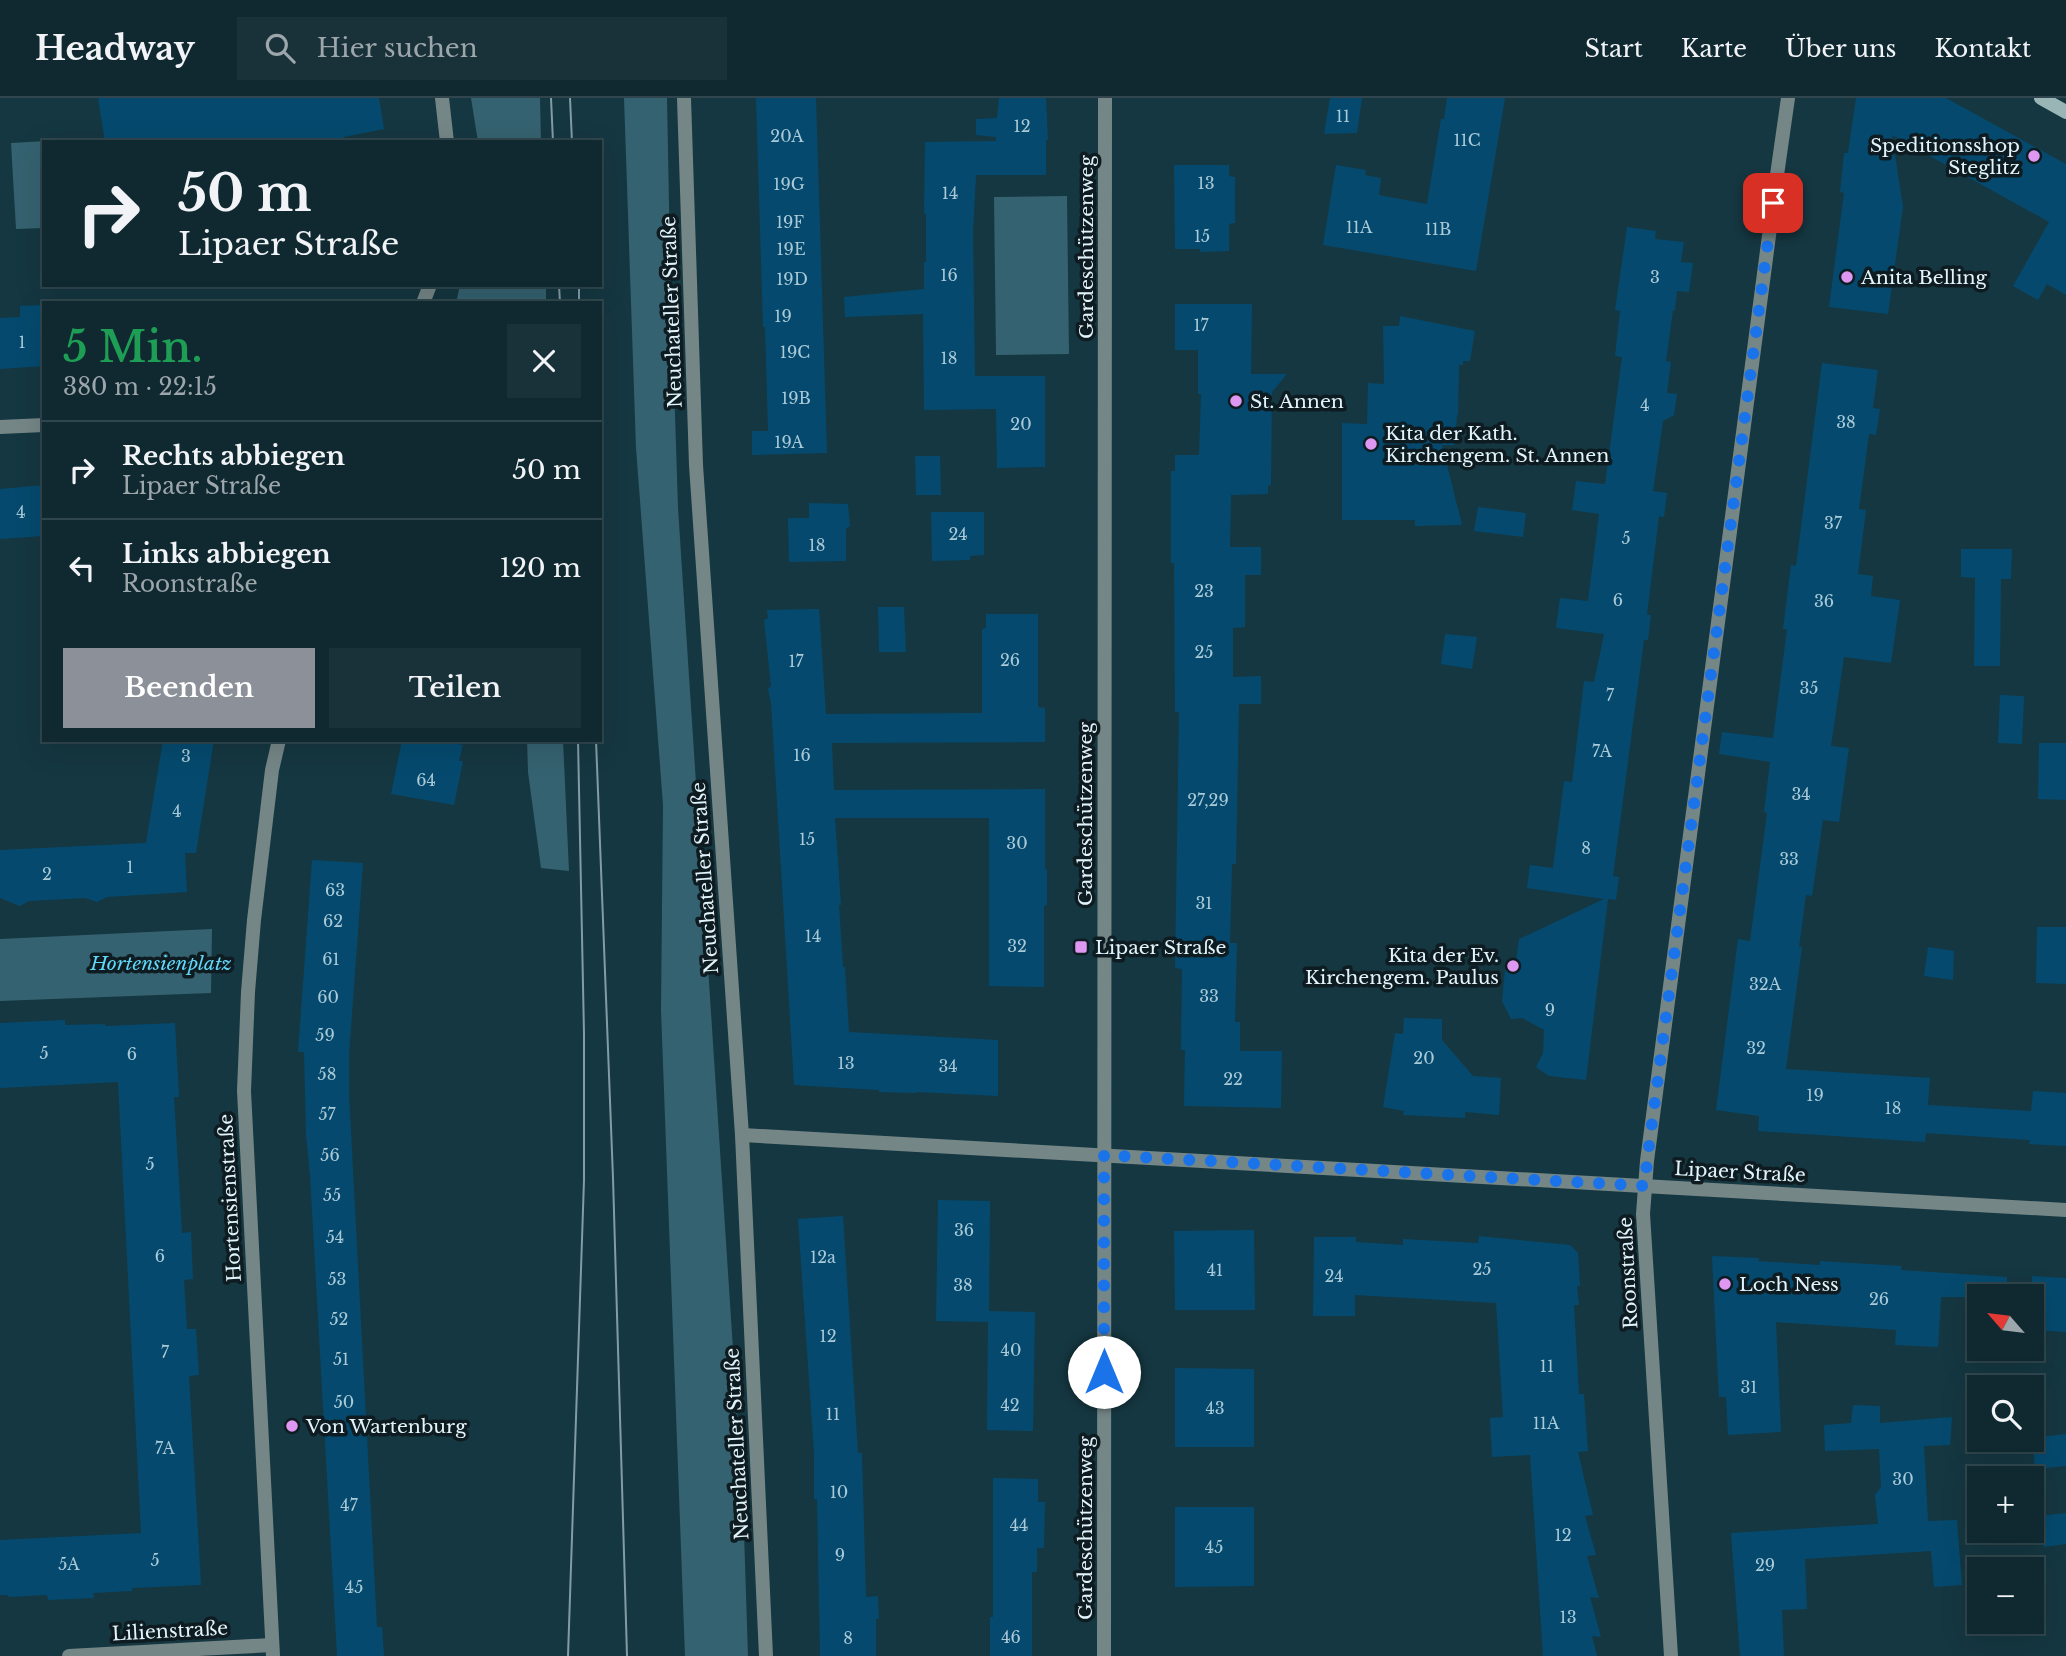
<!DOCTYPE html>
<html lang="de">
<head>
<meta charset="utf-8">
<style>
  body { margin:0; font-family:"Libre Baskerville",serif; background:#193139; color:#f1f3f6; height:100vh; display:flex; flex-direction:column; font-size:26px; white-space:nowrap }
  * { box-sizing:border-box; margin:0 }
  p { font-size:23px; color:#9ca6ab }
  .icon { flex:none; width:38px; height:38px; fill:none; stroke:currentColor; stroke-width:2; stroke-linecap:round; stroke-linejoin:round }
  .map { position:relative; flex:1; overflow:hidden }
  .drawer { position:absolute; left:42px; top:203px; width:560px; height:441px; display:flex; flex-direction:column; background:#102931; border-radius:0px; box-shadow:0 7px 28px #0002,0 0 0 2px #30454d }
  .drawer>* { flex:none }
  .hud { position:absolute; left:42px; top:42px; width:560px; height:147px; border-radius:0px; box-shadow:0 7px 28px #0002,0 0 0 2px #30454d; background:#102931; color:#f1f3f6; overflow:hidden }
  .needle { width:46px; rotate:298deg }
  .tools { position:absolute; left:1967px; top:1186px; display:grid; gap:14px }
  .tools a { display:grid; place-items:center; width:77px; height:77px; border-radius:0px; background:#102931; box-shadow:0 7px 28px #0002,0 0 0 2px #30454d; font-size:35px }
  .pin { position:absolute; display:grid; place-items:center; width:60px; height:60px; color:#fff; margin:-30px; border-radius:14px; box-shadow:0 4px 10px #0006 }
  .me { position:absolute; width:77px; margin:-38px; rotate:0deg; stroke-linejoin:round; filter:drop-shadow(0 0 5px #0008) }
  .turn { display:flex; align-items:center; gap:24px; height:147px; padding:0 21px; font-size:32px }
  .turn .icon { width:91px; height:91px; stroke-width:2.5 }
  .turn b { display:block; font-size:49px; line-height:60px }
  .round { display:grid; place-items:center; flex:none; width:74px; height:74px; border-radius:0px; background:#193139 }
  .summary { display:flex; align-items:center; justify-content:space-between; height:119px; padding:0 21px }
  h1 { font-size:42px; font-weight:600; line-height:52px; color:#1e9e55 }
  .cta { display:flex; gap:14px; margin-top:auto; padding:14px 21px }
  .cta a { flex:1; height:80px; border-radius:0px; background:#8c9099; color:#fff; font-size:28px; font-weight:600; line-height:80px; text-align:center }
  .cta a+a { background:#193139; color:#f1f3f6 }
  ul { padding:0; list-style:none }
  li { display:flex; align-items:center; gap:21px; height:98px; padding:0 21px; border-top:2px solid #30454d }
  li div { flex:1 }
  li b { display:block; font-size:26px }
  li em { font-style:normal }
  header { display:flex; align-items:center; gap:42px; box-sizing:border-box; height:98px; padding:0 35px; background:#102931; border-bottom:2px solid #30454d }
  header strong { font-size:33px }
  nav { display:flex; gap:38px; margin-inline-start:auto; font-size:24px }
  .search { width:490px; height:63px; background:#193139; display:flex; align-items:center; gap:18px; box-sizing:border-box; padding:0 24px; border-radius:0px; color:#9ca6ab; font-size:26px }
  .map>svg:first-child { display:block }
  .green { fill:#356270 }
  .building { fill:#054a6e }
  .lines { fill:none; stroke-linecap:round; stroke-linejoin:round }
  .street { stroke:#758687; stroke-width:14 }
  .secondary { stroke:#9ab5b6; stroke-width:14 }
  .tram { stroke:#829ca5; stroke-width:2 }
  .route { stroke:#1a73e8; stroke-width:12; stroke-dasharray:0 21.6 }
  .poi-dot { fill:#df98f2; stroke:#0e1c21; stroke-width:2.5 }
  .labels { text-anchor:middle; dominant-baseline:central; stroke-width:7; stroke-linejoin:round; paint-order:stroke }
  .number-label { font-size:16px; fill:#aacad8 }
  .poi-label { font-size:19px; fill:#e1f4fb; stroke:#0e1c21; text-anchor:start }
  .street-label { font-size:19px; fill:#e1f4fb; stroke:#0e1c21 }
  .park-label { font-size:19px; font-style:italic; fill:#61d7f9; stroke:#0e1c21 }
</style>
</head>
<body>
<header>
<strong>Headway</strong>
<div class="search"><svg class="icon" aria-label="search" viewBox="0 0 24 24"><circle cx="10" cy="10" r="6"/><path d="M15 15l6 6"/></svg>Hier suchen</div>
<nav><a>Start</a><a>Karte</a><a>Über uns</a><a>Kontakt</a></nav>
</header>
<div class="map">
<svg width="2066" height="1558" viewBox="0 0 2066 1558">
  <rect width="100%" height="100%" fill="#153741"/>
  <g class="green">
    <polygon points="471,0 540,0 541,44 478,44"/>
    <polygon points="624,0 667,0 670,160 678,410 743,1404 748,1558 685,1558 661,912 663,707 636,350"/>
    <polygon points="46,43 44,44 44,130 16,131 11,45"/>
    <polygon points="1067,98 1069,256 996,257 994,99"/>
    <polygon points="460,187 546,187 546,205 456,205"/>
    <polygon points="527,642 563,642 569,773 541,770 528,674"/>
    <polygon points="212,831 211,895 0,903 0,841"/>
  </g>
  <g class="building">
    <polygon points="98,0 379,0 384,31 344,39 344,44 105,44"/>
    <polygon points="756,0 816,0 827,355 752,357 752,333 768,333 765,229 763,229"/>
    <polygon points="999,0 1046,0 1048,42 1046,42 1046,77 976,77 973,133 975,278 1045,278 1045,369 997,370 996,311 924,312 923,216 845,219 844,199 924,191 924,164 926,164 926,116 924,115 925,44 996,43 996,39 976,37 976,21 997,20"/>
    <polygon points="1330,0 1362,0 1357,35 1324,36"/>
    <polygon points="1447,0 1505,0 1476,173 1323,147 1336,67 1366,72 1365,77 1381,80 1379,97 1427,106 1441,21 1444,21"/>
    <polygon points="1856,0 1946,0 2066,66 2066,197 2047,186 2038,202 2013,188 2049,124 1892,37 1903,109 1888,216 1829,209 1844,95 1840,94 1844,55 1848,55"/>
    <polygon points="1174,67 1229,67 1229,78 1235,79 1235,125 1229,126 1229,153 1200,154 1200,151 1175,151"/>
    <polygon points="1627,129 1656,133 1655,141 1684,144 1681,164 1693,165 1689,194 1677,193 1675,212 1673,212 1666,263 1671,264 1667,295 1677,296 1674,317 1663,323 1653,393 1667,395 1664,419 1659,418 1647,517 1651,517 1648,542 1644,542 1613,778 1619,779 1616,802 1608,801 1586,982 1549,978 1536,969 1543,955 1544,932 1522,920 1511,921 1502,903 1505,872 1516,863 1519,841 1604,801 1527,790 1530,767 1553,770 1564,683 1572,684 1584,583 1594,584 1604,536 1556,530 1560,500 1588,503 1599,416 1572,412 1576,383 1605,386 1622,259 1615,258 1620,213 1615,212"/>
    <polygon points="1175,206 1252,206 1251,276 1287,276 1272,294 1271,387 1268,388 1268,396 1231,397 1230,449 1261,449 1261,477 1245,477 1245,529 1233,530 1233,579 1261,578 1261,606 1239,606 1236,766 1232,766 1230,845 1237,845 1235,924 1240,924 1240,953 1282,953 1281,1010 1184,1008 1185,952 1181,952 1182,871 1175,870 1179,614 1175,614 1174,465 1171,465 1171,373 1175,373 1175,357 1199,357 1201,296 1198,296 1198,252 1175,252"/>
    <polygon points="44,207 44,268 0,271 0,220 20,219 20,208"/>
    <polygon points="1400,218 1475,233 1470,263 1463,263 1463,267 1459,267 1458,317 1457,317 1455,347 1442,347 1462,427 1415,428 1415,422 1342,422 1342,325 1367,326 1368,285 1384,286 1383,228 1399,228"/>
    <polygon points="1822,265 1878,272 1873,310 1880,311 1876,337 1869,336 1864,374 1859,411 1866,412 1858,476 1873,478 1871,498 1900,502 1891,565 1844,559 1831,648 1849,650 1839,724 1823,722 1812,798 1806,797 1799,849 1802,849 1786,971 1930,980 1928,1007 2031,1013 2033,993 2066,995 2066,1048 2029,1046 2030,1042 1926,1035 1925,1044 1758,1033 1759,1018 1716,1012 1738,841 1750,843 1767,715 1764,714 1770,664 1719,656 1722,634 1773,640 1787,531 1783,531 1791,467 1796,468"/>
    <polygon points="915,358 940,358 941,397 916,397"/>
    <polygon points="44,387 44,438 0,441 0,391"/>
    <polygon points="809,405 848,406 850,428 846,431 846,463 789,464 788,420 809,420"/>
    <polygon points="1478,409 1526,415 1523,439 1474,433"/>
    <polygon points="931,414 984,414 984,457 970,458 970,462 932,463"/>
    <polygon points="1961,451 2012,451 2011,481 2001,481 2000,568 1974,568 1975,480 1961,479"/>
    <polygon points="878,509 904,509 906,554 879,554"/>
    <polygon points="819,511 826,616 982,615 982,531 986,530 986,516 1038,516 1038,609 1045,610 1045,644 832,645 834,692 1045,691 1045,771 1047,771 1047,807 1044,808 1044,889 989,888 989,720 835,720 841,807 839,807 843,869 845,869 849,934 998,942 998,998 917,994 916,995 879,994 879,992 794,987 771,605 768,591 771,588 764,522 768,520 767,512"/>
    <polygon points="1445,536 1477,539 1472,571 1441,566"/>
    <polygon points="2000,597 2024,598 2022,646 1998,645"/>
    <polygon points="163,642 214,642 196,755 185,755 187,794 107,799 97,804 85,800 29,803 20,808 0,800 0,752 146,745"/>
    <polygon points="402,642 437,642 463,647 459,663 463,663 454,707 391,696"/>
    <polygon points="2039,645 2066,645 2066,702 2038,701"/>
    <polygon points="312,762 363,765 349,957 349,995 377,1529 382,1529 384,1558 337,1558 310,1077 306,1036 304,954 298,954"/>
    <polygon points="2037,829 2066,829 2066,886 2036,885"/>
    <polygon points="1928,849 1954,853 1953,882 1924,878"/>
    <polygon points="1404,920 1442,921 1442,942 1473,978 1501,980 1499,1017 1465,1014 1465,1020 1403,1017 1404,1013 1383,1009 1395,935 1403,936"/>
    <polygon points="65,922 65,927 105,926 105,928 175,925 179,999 174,999 182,1135 191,1134 193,1181 184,1182 187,1231 196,1231 199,1277 189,1278 201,1487 132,1490 132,1493 93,1495 94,1500 48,1502 47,1497 8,1499 8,1497 0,1497 0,1442 141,1435 118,984 0,990 0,925"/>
    <polygon points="938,1102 990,1103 989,1213 1035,1214 1033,1333 987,1332 988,1224 936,1223"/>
    <polygon points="843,1118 858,1355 862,1355 866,1499 878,1498 879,1521 876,1521 876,1558 820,1558 817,1401 814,1401 814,1355 798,1121"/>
    <polygon points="1254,1132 1255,1212 1175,1212 1174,1133"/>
    <polygon points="1479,1138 1570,1147 1578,1155 1580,1188 1577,1188 1579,1207 1574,1207 1579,1296 1584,1296 1588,1353 1578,1354 1593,1417 1585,1418 1596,1457 1587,1458 1599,1500 1590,1499 1601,1539 1592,1538 1597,1558 1543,1558 1530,1357 1492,1359 1490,1320 1503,1319 1496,1205 1355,1197 1355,1218 1313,1218 1314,1139 1356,1139 1356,1144 1403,1147 1403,1141 1478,1145"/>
    <polygon points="1712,1158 1759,1160 1758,1163 1820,1167 1820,1163 1902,1168 1901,1172 2007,1179 2007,1199 1941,1199 1938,1249 1895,1247 1896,1232 1776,1224 1781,1334 1728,1337 1726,1299 1719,1299 1718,1282"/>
    <polygon points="2032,1178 2066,1180 2066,1234 2032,1232"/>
    <polygon points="1175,1270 1254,1271 1254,1349 1175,1349"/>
    <polygon points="1853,1307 1880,1308 1880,1325 1952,1319 1950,1347 1924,1348 1928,1423 1957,1422 1962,1487 1934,1489 1931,1453 1805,1461 1807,1511 1782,1512 1784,1558 1740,1558 1731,1435 1878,1426 1875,1397 1881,1389 1879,1351 1825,1353 1824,1327 1851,1325"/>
    <polygon points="2066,1336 2066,1368 2035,1371 2032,1340"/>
    <polygon points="993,1380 1038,1381 1038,1404 1045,1404 1044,1450 1037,1450 1037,1474 1032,1474 1032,1558 990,1558 990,1519 993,1519"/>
    <polygon points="1175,1409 1254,1409 1254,1488 1175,1489"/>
    <polygon points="2066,1415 2066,1446 2044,1449 2039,1418"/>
  </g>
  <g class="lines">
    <g class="street">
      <polyline points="442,0 447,44"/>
      <polyline points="684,0 696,367 742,1037 766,1558"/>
      <polyline points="423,205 430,187"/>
      <polyline points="0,329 44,327"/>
      <polyline points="742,1037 2066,1112"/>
      <polyline points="69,1558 272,1547"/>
      <polyline points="273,1558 244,993 248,894 254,822 272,672 279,642"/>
      <polyline points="1104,1558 1105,0"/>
      <polyline points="1671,1558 1643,1116 1647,1063 1777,77 1788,0"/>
    </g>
    <polyline class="secondary" points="2041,0 2066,14"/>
    <g class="tram">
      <polyline points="551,0 553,44"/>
      <polyline points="570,0 572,44"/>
      <polyline points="559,187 560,205"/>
      <polyline points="579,187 579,205"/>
      <polyline points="596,642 613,1080 627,1558"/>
      <polyline points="568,1558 584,1082 584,936 578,642"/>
    </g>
  </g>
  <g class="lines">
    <polyline class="route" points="1104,1274 1104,1057 1645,1088 1647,1063 1773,105"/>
  </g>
  <g class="poi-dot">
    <circle cx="2034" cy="58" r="7"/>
    <circle cx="1847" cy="179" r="7"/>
    <circle cx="1236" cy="303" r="7"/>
    <circle cx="1371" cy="346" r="7"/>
    <rect x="1074" y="842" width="14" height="14" rx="3.5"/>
    <circle cx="1513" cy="868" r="7"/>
    <circle cx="1725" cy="1186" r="7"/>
    <circle cx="292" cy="1328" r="7"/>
  </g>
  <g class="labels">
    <g class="number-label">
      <text x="1343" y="18">11</text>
      <text x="1022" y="28">12</text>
      <text x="787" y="38">20A</text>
      <text x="1467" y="42">11C</text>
      <text x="1206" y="85">13</text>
      <text x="789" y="86">19G</text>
      <text x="950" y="95">14</text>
      <text x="790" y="124">19F</text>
      <text x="1359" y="129">11A</text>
      <text x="1438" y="131">11B</text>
      <text x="1202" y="138">15</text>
      <text x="791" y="151">19E</text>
      <text x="949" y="177">16</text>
      <text x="1655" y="179">3</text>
      <text x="792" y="181">19D</text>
      <text x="783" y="218">19</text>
      <text x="1201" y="227">17</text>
      <text x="22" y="244">1</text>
      <text x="795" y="254">19C</text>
      <text x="949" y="260">18</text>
      <text x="796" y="300">19B</text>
      <text x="1645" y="307">4</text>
      <text x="1846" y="324">38</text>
      <text x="1021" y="326">20</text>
      <text x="789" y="344">19A</text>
      <text x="21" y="414">4</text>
      <text x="1833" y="425">37</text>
      <text x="958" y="436">24</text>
      <text x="1626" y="440">5</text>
      <text x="817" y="447">18</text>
      <text x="1204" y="493">23</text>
      <text x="1618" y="502">6</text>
      <text x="1824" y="503">36</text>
      <text x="1204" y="554">25</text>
      <text x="1010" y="562">26</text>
      <text x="796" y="563">17</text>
      <text x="1809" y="590">35</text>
      <text x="1610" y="597">7</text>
      <text x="1602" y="653">7A</text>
      <text x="802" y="657">16</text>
      <text x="186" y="658">3</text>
      <text x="426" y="682">64</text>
      <text x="1801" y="696">34</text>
      <text x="1208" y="702">27,29</text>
      <text x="177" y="713">4</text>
      <text x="807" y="741">15</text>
      <text x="1017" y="745">30</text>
      <text x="1586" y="750">8</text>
      <text x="1789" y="761">33</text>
      <text x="130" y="769">1</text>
      <text x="47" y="776">2</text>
      <text x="335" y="792">63</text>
      <text x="1204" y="805">31</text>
      <text x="333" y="823">62</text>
      <text x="813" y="838">14</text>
      <text x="1017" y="848">32</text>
      <text x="331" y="861">61</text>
      <text x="1765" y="886">32A</text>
      <text x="1209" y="898">33</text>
      <text x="328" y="899">60</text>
      <text x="1550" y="912">9</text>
      <text x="325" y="937">59</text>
      <text x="1756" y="950">32</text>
      <text x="44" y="955">5</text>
      <text x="132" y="956">6</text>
      <text x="1424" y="960">20</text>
      <text x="846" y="965">13</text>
      <text x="948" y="968">34</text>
      <text x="327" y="976">58</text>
      <text x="1233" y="981">22</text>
      <text x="1815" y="997">19</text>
      <text x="1893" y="1010">18</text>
      <text x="327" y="1016">57</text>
      <text x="330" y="1057">56</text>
      <text x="150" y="1066">5</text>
      <text x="332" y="1097">55</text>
      <text x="964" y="1132">36</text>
      <text x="335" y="1139">54</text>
      <text x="160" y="1158">6</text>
      <text x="823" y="1159">12a</text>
      <text x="1482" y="1171">25</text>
      <text x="1215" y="1172">41</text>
      <text x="1334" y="1178">24</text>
      <text x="337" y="1181">53</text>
      <text x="963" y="1187">38</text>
      <text x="1879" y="1201">26</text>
      <text x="339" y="1221">52</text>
      <text x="828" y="1238">12</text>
      <text x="1011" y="1252">40</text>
      <text x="165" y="1254">7</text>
      <text x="341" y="1261">51</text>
      <text x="1547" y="1268">11</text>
      <text x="1749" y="1289">31</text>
      <text x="344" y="1304">50</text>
      <text x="1010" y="1307">42</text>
      <text x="1215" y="1310">43</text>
      <text x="833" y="1316">11</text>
      <text x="1546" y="1325">11A</text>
      <text x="165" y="1350">7A</text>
      <text x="1903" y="1381">30</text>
      <text x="839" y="1394">10</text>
      <text x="349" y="1407">47</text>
      <text x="1019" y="1427">44</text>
      <text x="1563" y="1437">12</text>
      <text x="1214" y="1449">45</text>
      <text x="840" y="1457">9</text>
      <text x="155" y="1462">5</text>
      <text x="69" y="1466">5A</text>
      <text x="1765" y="1467">29</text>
      <text x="354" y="1489">45</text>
      <text x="1568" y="1519">13</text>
      <text x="1011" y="1539">46</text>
      <text x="848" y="1540">8</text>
    </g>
    <g class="poi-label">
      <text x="2020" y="47" text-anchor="end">Speditionsshop<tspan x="2020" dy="22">Steglitz</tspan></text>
      <text x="1861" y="179">Anita Belling</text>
      <text x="1250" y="303">St. Annen</text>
      <text x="1385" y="335">Kita der Kath.<tspan x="1385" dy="22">Kirchengem. St. Annen</tspan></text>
      <text x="1095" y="849">Lipaer Straße</text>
      <text x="1499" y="857" text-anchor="end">Kita der Ev.<tspan x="1499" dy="22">Kirchengem. Paulus</tspan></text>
      <text x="1739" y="1186">Loch Ness</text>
      <text x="306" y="1328">Von Wartenburg</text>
    </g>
    <g class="street-label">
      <text transform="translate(1086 149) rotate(-90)">Gardeschützenweg</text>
      <text transform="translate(672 214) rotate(-92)">Neuchateller Straße</text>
      <text transform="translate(1085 716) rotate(-90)">Gardeschützenweg</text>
      <text transform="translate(705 780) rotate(-94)">Neuchateller Straße</text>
      <text transform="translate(1740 1074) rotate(3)">Lipaer Straße</text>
      <text transform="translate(230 1100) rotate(-93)">Hortensienstraße</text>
      <text transform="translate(1628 1175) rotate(-93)">Roonstraße</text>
      <text transform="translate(737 1346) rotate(-93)">Neuchateller Straße</text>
      <text transform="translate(1085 1430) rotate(-90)">Gardeschützenweg</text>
      <text transform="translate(170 1533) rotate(-3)">Lilienstraße</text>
    </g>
    <g class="park-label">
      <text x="161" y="865">Hortensienplatz</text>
    </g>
  </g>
</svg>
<div class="tools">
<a><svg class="needle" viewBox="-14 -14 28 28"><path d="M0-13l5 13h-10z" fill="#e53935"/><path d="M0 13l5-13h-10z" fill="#9ca6ab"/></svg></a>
<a><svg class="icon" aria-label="search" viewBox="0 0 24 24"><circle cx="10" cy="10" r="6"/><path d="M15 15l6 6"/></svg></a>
<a>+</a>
<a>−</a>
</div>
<div class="pin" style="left:1773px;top:105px;background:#d93025"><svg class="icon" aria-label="arrive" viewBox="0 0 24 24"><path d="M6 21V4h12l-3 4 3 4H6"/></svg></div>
<svg class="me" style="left:1104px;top:1274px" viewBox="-20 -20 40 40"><circle r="19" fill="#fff"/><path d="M0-13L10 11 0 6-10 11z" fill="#1a73e8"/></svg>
<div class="hud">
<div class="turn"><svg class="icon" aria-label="right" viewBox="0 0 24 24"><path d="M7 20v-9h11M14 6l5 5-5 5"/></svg><div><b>50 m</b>Lipaer Straße</div></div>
</div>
<section class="drawer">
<div class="summary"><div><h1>5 Min.</h1><p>380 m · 22:15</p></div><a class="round"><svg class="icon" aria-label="close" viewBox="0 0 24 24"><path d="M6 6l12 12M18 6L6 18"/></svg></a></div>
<ul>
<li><svg class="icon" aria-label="right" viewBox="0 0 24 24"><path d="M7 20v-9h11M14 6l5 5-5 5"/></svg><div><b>Rechts abbiegen</b><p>Lipaer Straße</p></div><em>50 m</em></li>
<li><svg class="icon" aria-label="left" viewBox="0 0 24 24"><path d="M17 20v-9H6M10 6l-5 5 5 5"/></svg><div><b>Links abbiegen</b><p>Roonstraße</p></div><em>120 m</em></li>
</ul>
<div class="cta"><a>Beenden</a><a>Teilen</a></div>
</section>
</div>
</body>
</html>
